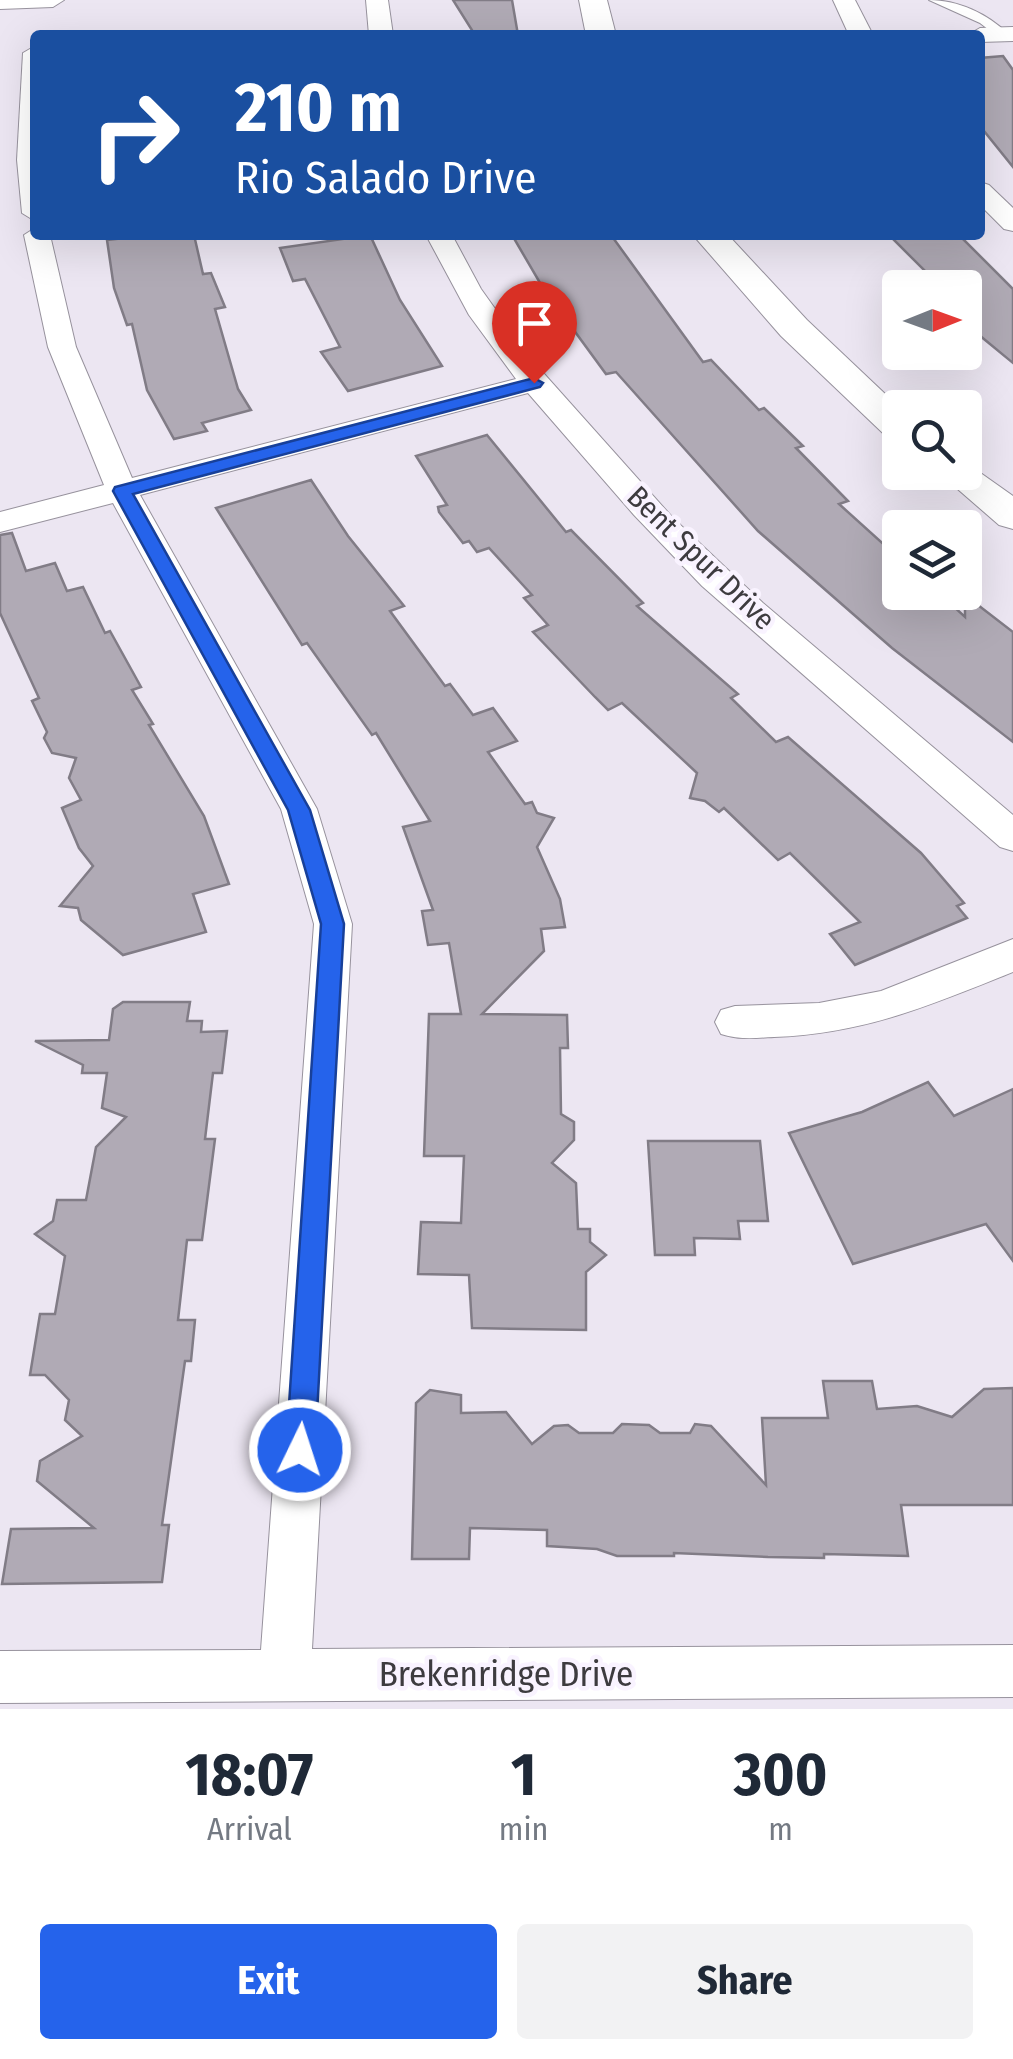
<!DOCTYPE html>
<html lang="en">
<head>
<meta charset="utf-8">
<style>
  body { margin:0; font-family:"Fira Sans Condensed",sans-serif; background:#f2f2f3; color:#1f2937; height:100vh; display:flex; flex-direction:column; font-size:38px; white-space:nowrap }
  * { box-sizing:border-box; margin:0 }
  p { font-size:32px; color:#747a83 }
  .icon { flex:none; width:55px; height:55px; fill:none; stroke:currentColor; stroke-width:2; stroke-linecap:round; stroke-linejoin:round }
  .map { position:relative; height:1709px; overflow:hidden }
  .side { display:flex; flex-direction:column; background:#fff; flex:1 }
  .side>* { flex:none }
  .hud { position:absolute; left:30px; top:30px; width:955px; height:210px; border-radius:10px; box-shadow:0 10px 40px #0002; background:#1a4fa0; color:#fff; overflow:hidden }
  .needle { width:65px; rotate:89deg }
  .tools { position:absolute; left:882px; top:270px; display:grid; gap:20px }
  .tools a { display:grid; place-items:center; width:100px; height:100px; border-radius:10px; background:#fff; box-shadow:0 10px 40px #0002; font-size:50px }
  .pin { position:absolute; display:grid; place-items:center; width:85px; height:85px; color:#fff; margin:-102px -42px; border-radius:50% 50% 50% 0; rotate:-45deg; box-shadow:0 0 10px #0007 }
  .pin .icon { rotate:45deg }
  .me { position:absolute; width:110px; margin:-55px; rotate:4deg; stroke-linejoin:round; filter:drop-shadow(0 0 8px #0008) }
  .turn { display:flex; align-items:center; gap:35px; height:210px; padding:0 40px; font-size:45px }
  .turn .icon { width:130px; height:130px; stroke-width:2.5 }
  .turn b { display:block; font-size:70px; line-height:85px }
  .eta { display:flex; justify-content:space-evenly; align-items:center; height:170px; text-align:center }
  .eta b { font-size:60px; font-weight:700; line-height:70px }
  .action { display:flex; gap:20px; margin-top:auto; padding:20px 40px }
  .action a { flex:1; height:115px; border-radius:10px; background:#2563eb; color:#fff; font-size:40px; font-weight:700; line-height:115px; text-align:center }
  .action a+a { background:#f2f2f3; color:#1f2937 }
  .map>svg:first-child { display:block }
  .building { fill:#b0aab5; stroke:#817c86; stroke-width:2.5 }
  .lines { fill:none; stroke-linecap:round; stroke-linejoin:round }
  .service-casing { stroke:#97929d; stroke-width:2 }
  .minor-casing { stroke:#97929d; stroke-width:2 }
  .tertiary-casing { stroke:#97929d; stroke-width:2 }
  .service { fill:#fff; fill-rule:evenodd }
  .minor { fill:#fff; fill-rule:evenodd }
  .tertiary { fill:#fff; fill-rule:evenodd }
  .route { fill:#2563eb; stroke:#184099; stroke-width:2.5 }
  .labels { text-anchor:middle; dominant-baseline:central; stroke-width:9; stroke-linejoin:round; paint-order:stroke }
  .street-label { font-size:30px; fill:#3d3b3f; stroke:#f9f3ff }
  .near-street-label { font-size:35px; fill:#3d3b3f; stroke:#f9f3ff }
</style>
</head>
<body>
<div class="map">
<svg width="1013" height="1709" viewBox="0 0 1013 1709">
  <rect width="100%" height="100%" fill="#ece6f2"/>
  <g class="building">
    <polygon points="453,0 512,0 518,35 475,35"/>
    <polygon points="1003,56 1013,70 1013,167 980,126 980,58"/>
    <polygon points="151,235 194,235 203,274 211,273 225,307 215,309 238,389 251,410 202,423 207,431 174,439 147,390 132,324 127,325 114,288 107,240"/>
    <polygon points="370,235 400,300 442,366 348,391 321,352 340,347 305,279 293,281 280,248"/>
    <polygon points="512,235 611,235 703,362 711,360 759,410 764,408 803,446 796,448 848,501 839,504 900,559 900,592 938,592 965,617 965,595 1013,632 1013,742 892,648 758,531 616,372 606,374 543,288"/>
    <polygon points="889,235 959,235 1013,289 1013,363 979,335 965,339 965,278 938,284"/>
    <polygon points="487,435 566,532 571,530 643,603 637,606 738,694 731,698 776,742 788,737 921,853 964,903 957,906 967,918 855,965 830,934 860,922 790,853 778,860 724,808 719,812 705,801 690,798 697,773 622,703 608,710 595,697 533,632 548,625 524,598 532,595 489,548 477,552 469,541 463,543 439,512 438,507 447,505 416,456"/>
    <polygon points="311,480 348,536 404,606 390,611 445,686 450,684 473,715 493,708 517,741 488,752 525,804 532,802 537,813 554,818 537,847 560,899 565,927 541,929 544,951 482,1014 567,1015 568,1048 560,1048 561,1114 574,1122 574,1140 552,1163 576,1183 578,1229 590,1229 590,1242 606,1255 586,1272 586,1330 472,1328 469,1275 418,1274 421,1222 461,1223 464,1156 424,1156 429,1014 461,1014 449,943 428,945 422,911 433,910 403,827 430,821 376,733 372,735 307,643 302,645 216,508"/>
    <polygon points="12,533 26,571 55,563 67,591 83,587 105,633 110,631 141,687 132,690 153,724 149,725 204,816 229,884 193,894 206,932 123,955 81,920 78,908 60,906 93,866 79,848 62,808 81,800 69,778 76,758 52,753 44,738 47,732 32,701 39,698 0,613 0,535"/>
    <polygon points="123,1002 190,1002 187,1021 202,1021 201,1032 227,1031 222,1073 213,1073 205,1139 215,1139 202,1240 187,1240 178,1320 195,1320 191,1361 185,1361 162,1525 169,1525 162,1582 2,1584 11,1529 94,1528 37,1481 40,1461 82,1436 65,1420 69,1400 45,1375 30,1375 40,1314 55,1314 65,1256 35,1234 53,1221 57,1200 86,1200 96,1147 126,1117 102,1108 107,1073 82,1073 83,1065 35,1041 109,1040 113,1009"/>
    <polygon points="928,1082 954,1116 1013,1089 1013,1261 986,1224 853,1264 789,1133 862,1112"/>
    <polygon points="648,1141 760,1141 768,1221 738,1221 740,1239 694,1238 695,1255 655,1255"/>
    <polygon points="823,1381 872,1381 877,1409 917,1406 952,1417 984,1389 1013,1388 1013,1505 901,1505 908,1556 824,1554 824,1558 768,1557 674,1553 674,1556 617,1556 597,1549 547,1546 547,1530 470,1528 469,1559 412,1559 416,1403 430,1390 461,1395 461,1413 506,1412 532,1444 554,1426 568,1425 579,1433 613,1433 622,1424 649,1425 660,1433 690,1433 695,1424 711,1426 766,1485 762,1418 828,1418"/>
  </g>
  <g class="lines">
    <g class="service-casing">
      <path id="service" d="M929,0C958,0 988,14 1008,34L998,37L980,23Z"/>
    </g>
    <g class="minor-casing">
      <g id="minor">
        <polygon points="0,0 64,0 53,7 0,9"/>
        <polygon points="366,0 388,0 393,35 369,35"/>
        <polygon points="833,0 855,0 873,35 849,35"/>
        <polygon points="1013,27 1013,41 980,42 980,35 968,35 980,28"/>
        <polygon points="35,46 35,221 22,213 17,160 23,53"/>
        <polygon points="980,182 989,185 1013,208 1013,231 1004,229 980,205"/>
        <polygon points="35,228 35,235 50,235 76,347 132,478 516,379 469,315 426,235 452,235 481,289 530,358 673,518 763,603 1013,815 1013,851 1000,847 702,586 634,515 528,393 140,495 317,809 352,924 312,1649 1013,1645 1013,1697 0,1703 0,1651 261,1650 314,924 281,809 113,503 0,532 0,512 104,485 48,347 24,235"/>
        <path d="M1013,939V972C931,1005 864,1034 774,1037C756,1038 739,1040 721,1034L715,1022L721,1010L735,1006L819,1003L881,991Z"/>
      </g>
    </g>
    <g class="tertiary-casing">
      <g id="tertiary">
        <polygon points="579,0 607,0 616,35 586,35"/>
        <polygon points="693,235 728,235 807,320 900,408 900,441 887,437 781,336"/>
        <polygon points="965,462 1013,496 1013,529 999,525 938,472 965,472"/>
      </g>
    </g>
    <use href="#service" class="service"/>
    <use href="#minor" class="minor"/>
    <use href="#tertiary" class="tertiary"/>
  </g>
  <polygon class="route" points="534,378 543,383 540,387 133,494 310,810 344,924 315,1450 311,1460 300,1464 290,1460 286,1450 321,924 288,810 113,491 115,487"/>
  <g class="labels">
    <g class="street-label">
      <text transform="translate(701 558) rotate(44)">Bent Spur Drive</text>
    </g>
    <g class="near-street-label">
      <text x="506" y="1674">Brekenridge Drive</text>
    </g>
  </g>
</svg>
<div class="tools">
<a><svg class="needle" viewBox="-14 -14 28 28"><path d="M0-13l5 13h-10z" fill="#e53935"/><path d="M0 13l5-13h-10z" fill="#747a83"/></svg></a>
<a><svg class="icon" aria-label="search" viewBox="0 0 24 24"><circle cx="10" cy="10" r="6"/><path d="M15 15l6 6"/></svg></a>
<a><svg class="icon" aria-label="layers" viewBox="0 0 24 24"><path d="M12 4l9 5-9 5-9-5zM3 14l9 5 9-5"/></svg></a>
</div>
<div class="pin" style="left:534px;top:383px;background:#d93025"><svg class="icon" aria-label="arrive" viewBox="0 0 24 24"><path d="M6 21V4h12l-3 4 3 4H6"/></svg></div>
<svg class="me" style="left:300px;top:1450px" viewBox="-20 -20 40 40"><circle r="17" fill="#2563eb" stroke="#fff" stroke-width="3"/><path d="M0-11L8 9 0 5-8 9z" fill="#fff"/></svg>
<div class="hud">
<div class="turn"><svg class="icon" aria-label="right" viewBox="0 0 24 24"><path d="M7 20v-9h11M14 6l5 5-5 5"/></svg><div><b>210 m</b>Rio Salado Drive</div></div>
</div>
</div>
<section class="side">
<div class="eta">
<div><b>18:07</b><p>Arrival</p></div>
<div><b>1</b><p>min</p></div>
<div><b>300</b><p>m</p></div>
</div>
<div class="action"><a>Exit</a><a>Share</a></div>
</section>
</body>
</html>
